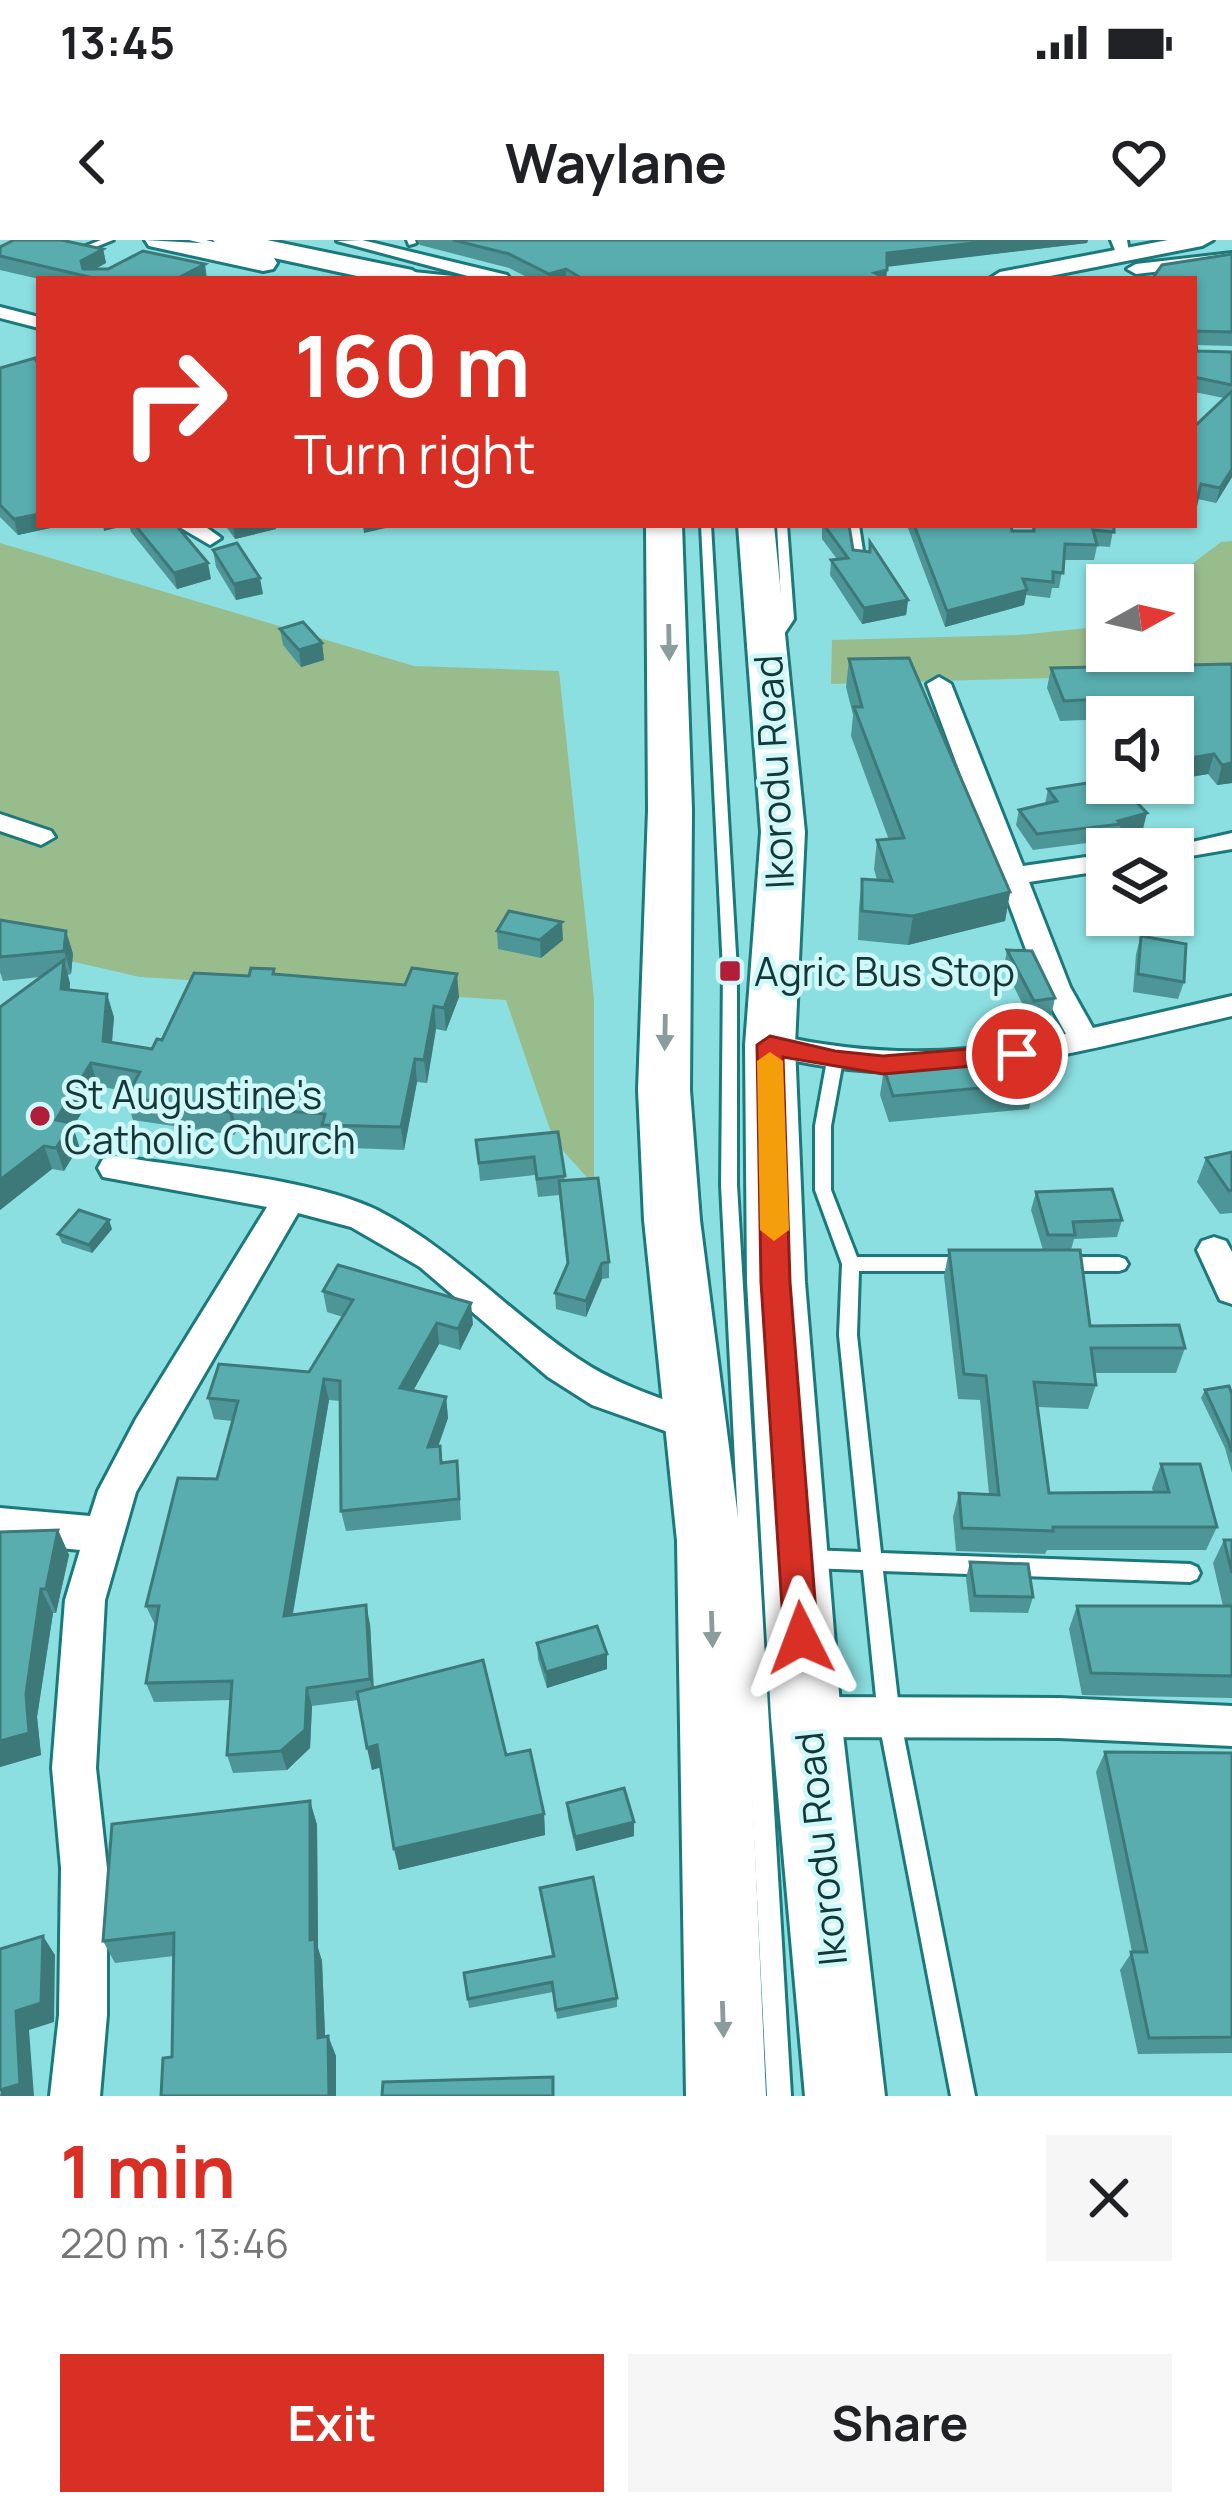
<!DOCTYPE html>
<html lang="en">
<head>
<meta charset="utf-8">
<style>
  body { margin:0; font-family:Manrope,sans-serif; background:#f6f6f6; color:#202124; height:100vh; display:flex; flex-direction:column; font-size:45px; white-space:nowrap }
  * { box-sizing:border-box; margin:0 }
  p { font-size:39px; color:#757577 }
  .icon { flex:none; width:66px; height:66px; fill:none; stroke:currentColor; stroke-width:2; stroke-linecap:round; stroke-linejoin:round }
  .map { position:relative; height:1856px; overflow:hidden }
  .sheet { display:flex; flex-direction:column; background:#fff; flex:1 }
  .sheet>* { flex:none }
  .hud { position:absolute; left:36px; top:36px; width:1161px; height:252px; border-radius:0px; box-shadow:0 3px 9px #0004; background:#d93025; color:#fff; overflow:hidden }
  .needle { width:78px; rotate:82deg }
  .controls { position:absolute; left:1086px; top:324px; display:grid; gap:24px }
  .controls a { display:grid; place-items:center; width:108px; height:108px; border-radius:0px; background:#fff; box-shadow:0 3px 9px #0004; font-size:60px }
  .pin { position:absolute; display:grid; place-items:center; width:102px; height:102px; color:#fff; margin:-51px; border:6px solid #fff; border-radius:50%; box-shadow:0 3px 12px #0007 }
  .me { position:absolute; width:132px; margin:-66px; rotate:357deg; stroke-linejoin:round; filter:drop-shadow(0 0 9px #0008) }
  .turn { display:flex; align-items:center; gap:42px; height:252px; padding:0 60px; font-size:54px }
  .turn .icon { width:156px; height:156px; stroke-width:2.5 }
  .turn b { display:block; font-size:84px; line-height:102px }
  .round { display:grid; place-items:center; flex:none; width:126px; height:126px; border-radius:0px; background:#f6f6f6 }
  .headline { display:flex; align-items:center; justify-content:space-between; height:204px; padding:0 60px }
  h1 { font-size:72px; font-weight:700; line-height:90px; color:#d93025 }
  .cta { display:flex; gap:24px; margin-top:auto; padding:24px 60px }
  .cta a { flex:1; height:138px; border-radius:0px; background:#d93025; color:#fff; font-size:48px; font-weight:700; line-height:138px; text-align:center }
  .cta a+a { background:#f6f6f6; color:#202124 }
  .status { display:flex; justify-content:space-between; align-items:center; height:84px; padding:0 60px; background:#fff; direction:ltr }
  .status svg { height:33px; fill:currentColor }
  header { display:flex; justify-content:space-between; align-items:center; height:156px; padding:0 60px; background:#fff; font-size:54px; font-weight:700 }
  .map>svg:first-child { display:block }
  .green { fill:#99bc8d }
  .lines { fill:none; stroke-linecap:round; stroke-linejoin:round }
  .service-casing { stroke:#1c797b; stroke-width:6 }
  .minor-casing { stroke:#1c797b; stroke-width:6 }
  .tertiary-casing { stroke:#1c797b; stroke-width:6 }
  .trunk-casing { stroke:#1c797b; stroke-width:6 }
  .service { fill:#fff; fill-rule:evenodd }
  .minor { fill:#fff; fill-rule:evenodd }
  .tertiary { fill:#fff; fill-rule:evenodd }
  .trunk { fill:#fff; fill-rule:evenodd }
  .wall { fill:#4d9596 }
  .shaded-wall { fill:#3e797a }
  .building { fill:#59adaf; stroke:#3e797a; stroke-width:3 }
  .oneway { fill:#8a9c9c }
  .route { fill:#d93025; stroke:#8d1f18; stroke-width:3 }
  .slow { fill:#f59e0b }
  .poi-dot { fill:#b21e3a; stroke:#d0f8f9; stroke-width:4.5 }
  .labels { text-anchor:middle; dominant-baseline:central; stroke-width:9; stroke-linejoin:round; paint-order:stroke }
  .street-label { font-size:39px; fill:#143839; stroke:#d0f8f9 }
  .poi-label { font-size:39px; fill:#143839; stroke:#d0f8f9; text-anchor:start }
</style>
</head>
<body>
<div class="status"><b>13:45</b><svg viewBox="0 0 49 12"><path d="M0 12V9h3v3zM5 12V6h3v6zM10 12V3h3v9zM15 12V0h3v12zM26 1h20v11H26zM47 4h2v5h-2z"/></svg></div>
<header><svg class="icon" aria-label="back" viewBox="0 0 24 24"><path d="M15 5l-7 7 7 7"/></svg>Waylane<svg class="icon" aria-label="heart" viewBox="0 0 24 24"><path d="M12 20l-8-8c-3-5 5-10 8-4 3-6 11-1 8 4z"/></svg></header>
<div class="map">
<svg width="1232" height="1856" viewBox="0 0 1232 1856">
  <rect width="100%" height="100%" fill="#8bdfe1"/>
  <g class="green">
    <polygon points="1232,301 1232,433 831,444 832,400 1019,395 1107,386 1107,411 1173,411 1173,345 1164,345 1221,302"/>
    <polygon points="0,303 414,426 559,431 594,759 594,945 554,901 506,760 140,737 0,705"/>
  </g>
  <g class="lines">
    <g class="service-casing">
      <g id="service">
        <polygon points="101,0 113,0 78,14 71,12"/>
        <polygon points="189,0 206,0 237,8 233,11"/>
        <polygon points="407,0 415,0 416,3 409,5"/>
        <polygon points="394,30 453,36 457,39 391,35 391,31"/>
        <polygon points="701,285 711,285 737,731 737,945 791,1856 767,1856 721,945 723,731"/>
        <polygon points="777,285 787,285 794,379 778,403 774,404 768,400 782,379"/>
        <polygon points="849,285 859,285 865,324 855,322"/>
        <polygon points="835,815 843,820 831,886 831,950 857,1017 964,1017 970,1019 973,1024 970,1029 964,1031 859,1031 857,1095 881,1313 1190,1324 1197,1327 1200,1333 1197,1339 1190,1342 883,1331 900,1477 975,1856 951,1856 878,1477 863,1330 809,1328 802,1325 799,1319 802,1313 809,1310 861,1312 839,1095 842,1024 815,950 815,886 827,820"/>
        <polygon points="1062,1017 1119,1017 1125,1019 1128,1024 1125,1029 1119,1031 1062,1031 1056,1029 1053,1024 1056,1019"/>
      </g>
    </g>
    <g class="minor-casing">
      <g id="minor">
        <polygon points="362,0 507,35 510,39 479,39 337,1"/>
        <polygon points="1111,0 1127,0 1130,18 1118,18"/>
        <polygon points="1232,13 1232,23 1136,34 1127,29 1136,24"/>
        <polygon points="0,67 39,77 39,88 0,78"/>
        <polygon points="176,285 203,285 221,298 210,305"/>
        <path d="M939,437L951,444L1023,626L1107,614V630L1029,642L1070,747L1093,788L1232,756V776C1071,813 924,859 759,812L755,805L759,798L770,794C875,818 961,816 1066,794L1040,747L927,444Z"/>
        <polygon points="0,574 51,591 55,597 41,605 0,591"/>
        <polygon points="1232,593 1232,609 1173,619 1173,609 1161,609"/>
        <path d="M115,916C187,928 314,939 377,970C453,1009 507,1071 577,1118C618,1146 665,1160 712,1176L718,1187L712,1198L699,1203L592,1165L548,1137L420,1027L351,987L298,973L136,1252L105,1360L96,1528L107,1628V1775L100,1856H50L59,1775L61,1628L52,1528L65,1360L80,1310L0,1302V1268L90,1276L98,1251L136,1179L267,967L103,937L98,928L103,919Z"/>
        <polygon points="1214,997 1226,1001 1232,1012 1232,1064 1220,1060 1197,1010 1202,1001"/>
        <polygon points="806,1457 1059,1458 1232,1466 1232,1506 1059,1498 806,1497 791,1491 785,1477 791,1463"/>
      </g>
    </g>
    <g class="tertiary-casing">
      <polygon id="tertiary" points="1168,0 1213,0 1202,6 1035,39 989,39 1000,32"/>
    </g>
    <g class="trunk-casing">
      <g id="trunk">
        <polygon points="145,0 216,4 213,0 267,0 412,30 426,39 371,39 274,18 277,23 273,29 263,31 149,6"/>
        <polygon points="646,285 682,285 692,570 690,850 700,980 741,1301 766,1856 686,1856 677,1301 644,980 638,850 648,570"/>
        <polygon points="738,285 774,285 805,592 795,805 805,1042 841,1477 885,1856 805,1856 771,1477 747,1042 745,805 761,592"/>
      </g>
    </g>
    <use href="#service" class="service"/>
    <use href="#minor" class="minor"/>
    <use href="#tertiary" class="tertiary"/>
    <use href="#trunk" class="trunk"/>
  </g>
  <g class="wall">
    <polygon points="417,0 1088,0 1087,3 887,26 886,39 531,39 509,28 420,5"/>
    <polygon points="0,7 103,9 106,23 95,29 205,24 207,38 39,39 0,30"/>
    <polygon points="1232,14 1232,106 1196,105 1197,111 1232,112 1232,237 1216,263 1198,259 1194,272 1194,187 1224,158 1194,152 1194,39"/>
    <polygon points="0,128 39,285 64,285 18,295 0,277"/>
    <polygon points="129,285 176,285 211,339 177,349 131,292"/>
    <polygon points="225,285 275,285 276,289 235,299"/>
    <polygon points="822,285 849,285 853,310 908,360 906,375 862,384 830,335 831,320 837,319 822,299"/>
    <polygon points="863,285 1011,285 1012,291 1032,291 1033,285 1114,285 1110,307 1097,306 1094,320 1064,320 1059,348 1052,348 1050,358 1026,355 1024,365 945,387 908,288 864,287"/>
    <polygon points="213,310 263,354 236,360 216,327"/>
    <polygon points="280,389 322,403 324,420 301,427 283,405"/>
    <polygon points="849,419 1010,652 1005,681 908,705 858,700 859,668 862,639 877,640 874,629 877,600 889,600 851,496 853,475 846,447"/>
    <polygon points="1232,424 1232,543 1217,545 1208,534 1173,540 1173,477 1107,477 1107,479 1060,481 1047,448 1051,428"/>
    <polygon points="1048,549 1143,589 1118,595 1117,599 1033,610 1016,585 1019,570 1045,564"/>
    <polygon points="0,680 66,691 73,714 71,734 68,735 70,750 114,777 112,802 152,809 249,736 274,729 275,734 459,757 446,791 436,789 427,843 417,842 404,910 326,907 324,896 237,890 234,895 133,880 126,857 129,852 98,846 73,887 79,906 64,931 52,929 0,970 0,767 40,737 3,741 0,732"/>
    <polygon points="497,691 563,700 541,718 498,709"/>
    <polygon points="1141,696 1184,742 1178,759 1133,752 1136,714"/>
    <polygon points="1007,710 1055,758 1051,776 1030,779 1004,727"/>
    <polygon points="884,829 1035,843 1029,869 889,882 880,855"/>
    <polygon points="558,892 565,941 609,1022 609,1038 602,1039 586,1077 556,1069 555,1053 567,1025 559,955 538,957 535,935 480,941 476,900"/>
    <polygon points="1232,912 1232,973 1220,974 1197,942 1206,918"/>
    <polygon points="1036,952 1122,980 1117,997 1074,999 1071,1010 1090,1086 1185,1108 1176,1133 1095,1133 1096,1145 1088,1169 1038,1167 1049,1253 1153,1252 1152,1248 1161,1224 1217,1287 1206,1310 1047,1310 1045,1314 956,1311 953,1277 959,1253 989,1254 980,1160 958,1159 944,1036 949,1010 1043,1010 1031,970"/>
    <polygon points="112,989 92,1013 62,1003 58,994"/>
    <polygon points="323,1051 473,1084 460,1110 439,1104 413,1151 446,1157 448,1178 438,1206 443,1223 459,1242 461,1280 346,1291 341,1271 340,1161 329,1160 293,1374 370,1384 374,1448 506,1515 544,1574 545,1595 399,1630 381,1527 372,1530 358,1460 312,1466 310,1508 287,1530 233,1533 227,1515 230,1460 154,1462 146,1443 155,1385 146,1366 217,1239 232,1181 214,1179 208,1158 309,1132 343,1077 327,1072"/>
    <polygon points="1205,1150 1232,1154 1232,1233 1225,1208 1201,1158"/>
    <polygon points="58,1290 69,1315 56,1373 53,1373 37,1477 41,1515 0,1527 0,1292"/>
    <polygon points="1224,1300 1232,1300 1232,1458 1082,1455 1069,1389 1077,1366 1223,1366 1213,1323"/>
    <polygon points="970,1322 1033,1357 1028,1373 970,1372 966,1338"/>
    <polygon points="537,1403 607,1414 607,1429 547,1448 538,1419"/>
    <polygon points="1105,1512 1232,1513 1232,1813 1138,1814 1120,1730 1132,1712 1096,1532"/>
    <polygon points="310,1561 317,1585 318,1708 322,1721 325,1797 328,1796 336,1816 336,1856 161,1856 172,1817 174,1716 115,1723 103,1701"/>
    <polygon points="567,1563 634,1582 634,1596 576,1611 568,1577"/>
    <polygon points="540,1648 617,1758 617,1767 557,1779 553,1752 469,1768 464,1733 552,1716"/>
  </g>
  <g class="shaded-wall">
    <polygon points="999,0 1088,0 1087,3 886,27 887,13"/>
    <polygon points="103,9 106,23 84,35 81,21"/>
    <polygon points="205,24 206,39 176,39"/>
    <polygon points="566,29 566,39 549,39 549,34"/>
    <polygon points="887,30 886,39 872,39 875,33"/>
    <polygon points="1232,229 1232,237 1216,263 1220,248"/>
    <polygon points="39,274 39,285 64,285 18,295 14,279"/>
    <polygon points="103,285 128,285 104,291"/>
    <polygon points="233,285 275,285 276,289 235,299"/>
    <polygon points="363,285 399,285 364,293"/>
    <polygon points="208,323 211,339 177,349 174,333"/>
    <polygon points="260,338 263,354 236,360 234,344"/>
    <polygon points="1027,350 1024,365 945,387 947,371"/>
    <polygon points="908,360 906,375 862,384 864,368"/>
    <polygon points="322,403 324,420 301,427 299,410"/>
    <polygon points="1214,514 1208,534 1173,540 1174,521"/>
    <polygon points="1232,523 1232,543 1217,545 1222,525"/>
    <polygon points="1147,573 1143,589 1118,595 1121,584 1118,581"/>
    <polygon points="1010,652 1005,681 908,705 913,676"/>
    <polygon points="562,682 563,700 541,718 540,700"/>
    <polygon points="66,691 73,714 71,734 64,711"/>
    <polygon points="64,720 70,743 68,772 61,749"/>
    <polygon points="457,734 459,757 446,791 444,768"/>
    <polygon points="107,754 114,777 110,824 103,801"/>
    <polygon points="434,766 436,789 427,843 424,820"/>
    <polygon points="415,819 417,842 404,910 401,887"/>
    <polygon points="91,823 98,846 73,887 79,906 64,931 56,908 56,880"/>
    <polygon points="231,867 237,890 234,895 229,872"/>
    <polygon points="44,906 52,929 0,970 0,940"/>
    <polygon points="109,980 112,989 92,1013 89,1005"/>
    <polygon points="602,1023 602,1039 586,1077 586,1061"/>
    <polygon points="471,1063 473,1084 460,1110 458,1089"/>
    <polygon points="437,1083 439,1104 403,1169 400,1148"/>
    <polygon points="324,1139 329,1160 289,1395 284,1376"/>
    <polygon points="446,1157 448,1178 431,1227 428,1207"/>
    <polygon points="58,1290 69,1315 56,1373 46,1349"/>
    <polygon points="41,1349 53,1373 37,1477 41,1515 0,1527 0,1501 26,1454"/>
    <polygon points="366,1365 370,1384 374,1458 370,1439"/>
    <polygon points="607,1414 607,1429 547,1448 546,1432"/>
    <polygon points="307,1448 312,1466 310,1508 287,1530 281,1511"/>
    <polygon points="377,1505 382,1527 372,1530 367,1508"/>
    <polygon points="310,1561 317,1585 318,1708 322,1721 326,1818 318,1798 310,1700"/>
    <polygon points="544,1574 545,1595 399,1630 394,1609"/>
    <polygon points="634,1582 634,1596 576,1611 575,1597"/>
    <polygon points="43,1696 55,1715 54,1782 29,1790 34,1856 0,1856 16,1771"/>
    <polygon points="328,1796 336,1816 336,1856 329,1856"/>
  </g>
  <g class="building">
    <polygon points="14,0 61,0 103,9 81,21 83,29 108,29 143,11 205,24 176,39 86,39 89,37 0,16 0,7"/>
    <polygon points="453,0 999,0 887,13 887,30 875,33 882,36 872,39 583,39 566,29 549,34 509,14"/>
    <polygon points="1232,14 1232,92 1194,91 1197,111 1232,112 1232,145 1194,137 1194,39 1152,39 1162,25"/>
    <polygon points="35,118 39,126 39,274 14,279 0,265 0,128"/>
    <polygon points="1232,151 1232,229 1220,248 1201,244 1196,264 1194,263 1194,187"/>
    <polygon points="135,285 176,285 208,323 174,333"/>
    <polygon points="824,285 849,285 853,310 870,312 870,302 908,360 864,368 831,320 848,318"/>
    <polygon points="914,285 1011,285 1012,291 1034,291 1034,285 1114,285 1114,292 1093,290 1097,305 1065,304 1063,333 1053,332 1053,342 1023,339 1027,350 947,371"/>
    <polygon points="237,303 260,338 234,344 213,310"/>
    <polygon points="303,382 322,403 299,410 280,389"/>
    <polygon points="909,418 1010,652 913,676 862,671 862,639 892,641 877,600 904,598 854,467 862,467 849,419"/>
    <polygon points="1232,424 1232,523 1222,525 1214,514 1174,521 1173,477 1137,477 1121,458 1064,461 1051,428"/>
    <polygon points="1107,540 1107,543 1118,543 1147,573 1118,581 1121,584 1037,594 1019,570 1057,561 1048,549"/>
    <polygon points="509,671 562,682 540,700 497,691"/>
    <polygon points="0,680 66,691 64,711 0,717"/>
    <polygon points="1141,696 1186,704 1184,742 1138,734"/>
    <polygon points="1007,710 1032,711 1055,758 1034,761"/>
    <polygon points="64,720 61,749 107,754 103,801 152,809 157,799 162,800 194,733 249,736 251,728 274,729 273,734 405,745 412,728 457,734 444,768 434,766 424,820 415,819 401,887 322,885 325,874 231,867 229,872 126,857 140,832 91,823 56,880 72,883 56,908 44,906 0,940 0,767"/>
    <polygon points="1024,817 1035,843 893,856 884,829"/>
    <polygon points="558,892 565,936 537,939 534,917 479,923 476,900"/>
    <polygon points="1232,912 1232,950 1229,951 1206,918"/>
    <polygon points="598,938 609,1022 602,1023 586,1061 555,1053 568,1023 559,941"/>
    <polygon points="1112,949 1122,980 1073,982 1075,995 1048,995 1036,952"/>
    <polygon points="79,970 109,980 89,1005 58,994"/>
    <polygon points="949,1010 1080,1010 1090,1086 1179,1085 1185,1108 1091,1108 1096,1145 1034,1142 1049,1253 1169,1252 1161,1224 1200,1224 1217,1287 1053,1287 1053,1291 962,1288 959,1253 999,1255 986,1136 964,1134"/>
    <polygon points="338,1025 471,1063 458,1089 437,1083 400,1148 446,1157 428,1207 440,1206 441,1223 457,1221 459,1259 341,1271 340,1141 324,1139 284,1376 366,1365 370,1439 307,1448 305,1490 281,1511 227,1515 232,1441 146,1443 159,1366 146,1366 178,1238 217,1239 238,1161 208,1158 219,1124 309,1132 353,1060 323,1051"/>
    <polygon points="1229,1146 1232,1154 1232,1212 1228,1200 1205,1150"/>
    <polygon points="58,1290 46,1349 41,1349 26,1454 29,1493 0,1501 0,1292"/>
    <polygon points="1224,1300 1232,1300 1232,1333"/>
    <polygon points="970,1322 1028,1324 1033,1357 975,1356"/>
    <polygon points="1077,1366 1232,1366 1232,1436 1091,1433"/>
    <polygon points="597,1386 607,1414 546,1432 537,1403"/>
    <polygon points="483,1420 506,1515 530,1510 544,1574 394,1609 377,1505 367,1508 357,1452"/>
    <polygon points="1105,1512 1232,1513 1232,1797 1149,1798 1131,1712 1147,1712"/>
    <polygon points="624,1548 634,1582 575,1597 567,1563"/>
    <polygon points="310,1561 310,1700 315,1699 318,1798 328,1796 329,1856 161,1856 163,1818 172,1817 174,1693 103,1701 112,1584"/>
    <polygon points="593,1637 617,1758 556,1770 552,1742 468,1759 464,1733 554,1716 540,1648"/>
    <polygon points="43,1696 41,1763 16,1771 20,1844 0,1850 0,1709"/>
    <polygon points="553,1837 553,1856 382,1856 383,1842"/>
  </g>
  <defs><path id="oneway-solid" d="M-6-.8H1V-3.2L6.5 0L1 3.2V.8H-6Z" transform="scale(3)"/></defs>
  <g class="oneway">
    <use href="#oneway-solid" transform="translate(669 402) rotate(89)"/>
    <use href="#oneway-solid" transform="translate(665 792) rotate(91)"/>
    <use href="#oneway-solid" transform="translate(712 1389) rotate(88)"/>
    <use href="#oneway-solid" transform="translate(723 1779) rotate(88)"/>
  </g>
  <polygon class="route" points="770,796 835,811 883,816 1017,805 1030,814 1017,822 883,834 783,817 790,1042 818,1398 813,1409 801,1413 789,1409 784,1398 761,1042 757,805"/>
  <polygon class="slow" points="770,812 783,821 789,990 774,1001 760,990 757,821"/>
  <g class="poi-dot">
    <rect x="718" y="719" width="24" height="24" rx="6"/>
    <circle cx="40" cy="876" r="12"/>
  </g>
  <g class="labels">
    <g class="street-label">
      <text transform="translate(773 532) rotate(-93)">Ikorodu Road</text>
      <text transform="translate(820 1609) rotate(-96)">Ikorodu Road</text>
    </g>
    <g class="poi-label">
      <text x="754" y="731">Agric Bus Stop</text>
      <text x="64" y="854">St Augustine's<tspan x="64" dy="45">Catholic Church</tspan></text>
    </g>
  </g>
</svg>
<div class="controls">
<a><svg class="needle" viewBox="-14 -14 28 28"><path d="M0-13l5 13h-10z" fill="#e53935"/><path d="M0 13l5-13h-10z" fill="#757577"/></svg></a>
<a><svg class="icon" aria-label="sound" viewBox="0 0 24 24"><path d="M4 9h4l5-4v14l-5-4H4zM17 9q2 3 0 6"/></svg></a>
<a><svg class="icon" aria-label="layers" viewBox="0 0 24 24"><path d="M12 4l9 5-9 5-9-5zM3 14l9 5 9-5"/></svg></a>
</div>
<div class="pin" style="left:1017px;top:814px;background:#d93025"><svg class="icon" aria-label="arrive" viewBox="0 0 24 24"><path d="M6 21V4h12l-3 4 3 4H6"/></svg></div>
<svg class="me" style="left:801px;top:1398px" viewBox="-20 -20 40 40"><path d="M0-17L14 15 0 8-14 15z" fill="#d93025" stroke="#fff" stroke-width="4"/></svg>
<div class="hud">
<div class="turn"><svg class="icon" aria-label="right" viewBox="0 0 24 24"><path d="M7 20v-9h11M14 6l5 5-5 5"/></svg><div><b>160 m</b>Turn right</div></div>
</div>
</div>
<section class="sheet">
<div class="headline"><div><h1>1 min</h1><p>220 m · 13:46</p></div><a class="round"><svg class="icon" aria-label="close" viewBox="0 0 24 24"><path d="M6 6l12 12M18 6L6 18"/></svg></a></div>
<div class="cta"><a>Exit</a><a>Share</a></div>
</section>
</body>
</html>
